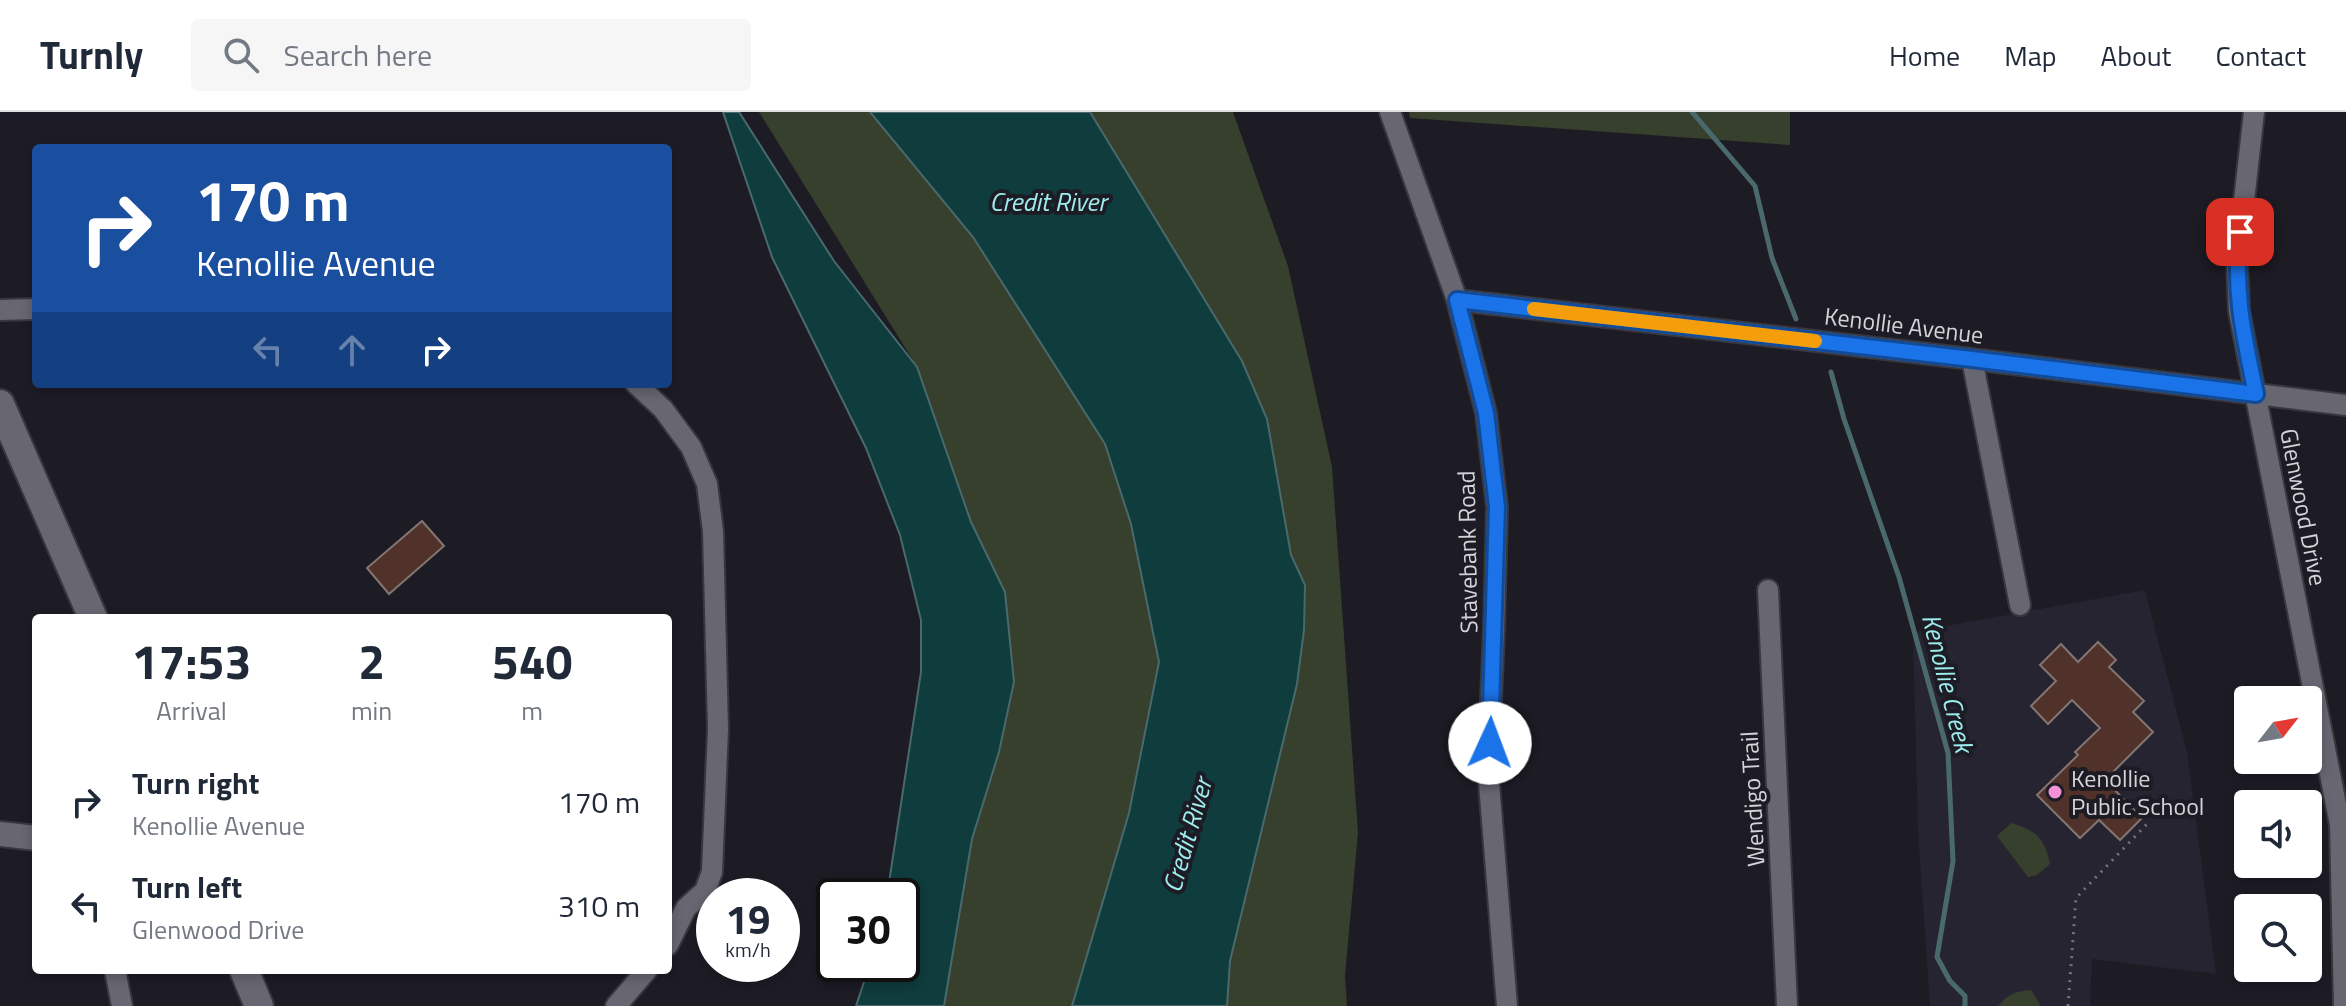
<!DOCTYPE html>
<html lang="en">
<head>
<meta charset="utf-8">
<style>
  body { margin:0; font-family:"Titillium Web",sans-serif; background:#f6f6f7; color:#1f2937; height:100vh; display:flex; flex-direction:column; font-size:30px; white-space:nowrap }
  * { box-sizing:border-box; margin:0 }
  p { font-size:26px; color:#747a83 }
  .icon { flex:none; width:44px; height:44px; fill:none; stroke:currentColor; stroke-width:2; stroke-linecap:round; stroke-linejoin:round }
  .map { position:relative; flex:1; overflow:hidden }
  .details { position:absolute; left:32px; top:502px; width:640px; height:360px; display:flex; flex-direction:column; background:#fff; border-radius:8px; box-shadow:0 4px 12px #0003 }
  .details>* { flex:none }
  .guide { position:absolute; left:32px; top:32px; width:640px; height:244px; border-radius:8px; box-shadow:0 4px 12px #0003; background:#1a4fa0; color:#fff; overflow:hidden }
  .needle { width:52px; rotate:59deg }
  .controls { position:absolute; left:2234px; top:574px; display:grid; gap:16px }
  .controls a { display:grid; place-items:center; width:88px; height:88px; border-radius:8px; background:#fff; box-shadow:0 4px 12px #0003; font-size:40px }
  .speed { position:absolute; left:696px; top:766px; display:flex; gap:16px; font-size:40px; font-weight:700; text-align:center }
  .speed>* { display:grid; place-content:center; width:104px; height:104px; border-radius:50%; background:#fff; box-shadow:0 4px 12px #0003; line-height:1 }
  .speed small { font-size:20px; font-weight:400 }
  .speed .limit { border:4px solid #111; border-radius:12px; background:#fff; color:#111 }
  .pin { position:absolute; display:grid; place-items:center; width:68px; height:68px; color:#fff; margin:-34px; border-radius:16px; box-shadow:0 4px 12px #0006 }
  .me { position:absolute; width:88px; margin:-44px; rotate:2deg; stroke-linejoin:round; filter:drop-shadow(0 0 6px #0008) }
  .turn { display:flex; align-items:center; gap:28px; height:168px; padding:0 32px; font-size:36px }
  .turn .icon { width:104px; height:104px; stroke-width:2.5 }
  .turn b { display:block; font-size:56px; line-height:68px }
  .lanes { display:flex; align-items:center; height:76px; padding:0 32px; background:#0003; justify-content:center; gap:40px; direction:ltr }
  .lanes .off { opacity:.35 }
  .eta { display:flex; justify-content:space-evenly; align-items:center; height:136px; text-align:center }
  .eta b { font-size:48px; font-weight:700; line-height:56px }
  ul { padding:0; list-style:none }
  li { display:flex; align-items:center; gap:24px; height:104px; padding:0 32px }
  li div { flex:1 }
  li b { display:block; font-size:30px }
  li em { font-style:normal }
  header { display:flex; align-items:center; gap:48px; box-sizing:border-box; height:112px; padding:0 40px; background:#fff; border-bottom:2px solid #e0e1e3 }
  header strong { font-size:38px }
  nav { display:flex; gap:44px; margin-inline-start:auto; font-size:28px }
  .search { width:560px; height:72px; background:#f6f6f7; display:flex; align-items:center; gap:20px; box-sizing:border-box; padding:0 28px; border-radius:8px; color:#747a83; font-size:30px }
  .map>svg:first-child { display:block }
  .built { fill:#262431 }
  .green { fill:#373f2d }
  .water { fill:#0f3c3d; stroke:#4a696c; stroke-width:2 }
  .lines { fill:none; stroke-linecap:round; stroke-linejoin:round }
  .stream { stroke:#4a696c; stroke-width:5 }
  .building { fill:#51322a; stroke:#827572; stroke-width:2 }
  .minor-casing { stroke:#38373e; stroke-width:24 }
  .tertiary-casing { stroke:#38373e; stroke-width:28 }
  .secondary-casing { stroke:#38373e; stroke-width:32 }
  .path { stroke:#75737b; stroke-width:3; stroke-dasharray:2 6; stroke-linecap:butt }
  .minor { stroke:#676671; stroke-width:20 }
  .tertiary { stroke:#676671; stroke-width:24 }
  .secondary { stroke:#676671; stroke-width:28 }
  .route-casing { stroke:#114b97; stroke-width:20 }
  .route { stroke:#1a73e8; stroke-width:14 }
  .slow { stroke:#f59e0b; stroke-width:14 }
  .poi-dot { fill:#f391d6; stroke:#1d1b24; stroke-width:3 }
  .labels { text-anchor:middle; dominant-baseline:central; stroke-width:8; stroke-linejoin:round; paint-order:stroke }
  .street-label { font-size:24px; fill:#d4d3d9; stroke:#1d1b24 }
  .poi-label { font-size:24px; fill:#d4d3d9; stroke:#1d1b24; text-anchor:start }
  .water-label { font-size:26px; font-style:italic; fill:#9deced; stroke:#1d1b24 }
</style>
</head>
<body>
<header>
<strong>Turnly</strong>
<div class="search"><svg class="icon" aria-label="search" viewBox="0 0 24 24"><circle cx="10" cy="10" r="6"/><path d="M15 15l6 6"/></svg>Search here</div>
<nav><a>Home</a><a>Map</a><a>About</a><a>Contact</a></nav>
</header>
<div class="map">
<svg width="2346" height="894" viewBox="0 0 2346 894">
  <rect width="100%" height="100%" fill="#1d1b24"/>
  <polygon class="built" points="2145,478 2187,640 2216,862 2092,847 2090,894 1930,894 1918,720 1913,520"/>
  <g class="green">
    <polygon points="759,0 870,0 973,125 1105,332 1131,412 1159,549 1129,701 1072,894 944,894 972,727 999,640 1014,570 1005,480 971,410 917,255"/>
    <polygon points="1090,0 1233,0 1288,154 1332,355 1358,721 1345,864 1347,894 1227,894 1230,849 1297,572 1304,518 1305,473 1291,443 1267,307 1242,249"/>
    <polygon points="1409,0 1790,0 1790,33 1410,6"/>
    <path d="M2011,711C2036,718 2045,727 2050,752L2037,763L2028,765L1997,724Z"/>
    <path d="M2031,878L2041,894H1998C2007,883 2016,879 2031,878Z"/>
  </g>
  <g class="water">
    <polygon points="723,0 739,0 834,149 917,255 971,410 1005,480 1014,570 999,640 972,727 944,894 856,894 870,852 902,852 902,784 887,784 921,560 921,508 900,423 866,336 772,145"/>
    <polygon points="870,0 1090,0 1242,249 1267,307 1291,443 1305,473 1304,518 1297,572 1230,849 1227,894 1072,894 1129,701 1159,550 1131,412 1105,332 973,125"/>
  </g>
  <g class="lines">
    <g class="stream">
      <polyline points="1692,0 1755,74 1772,146 1796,207"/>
      <polyline points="1831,260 1844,307 1899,465 1948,641 1953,749 1937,845 1950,869 1965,884 1965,894"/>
    </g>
  </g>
  <g class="building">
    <polygon points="422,409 444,434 389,482 367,456"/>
    <polygon points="2098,530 2116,548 2109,555 2144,589 2133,600 2153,620 2105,668 2142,706 2120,728 2099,708 2080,726 2037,683 2078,643 2075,640 2100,616 2072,588 2048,612 2031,594 2056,569 2040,553 2061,532 2078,550"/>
  </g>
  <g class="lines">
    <g class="minor-casing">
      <g id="minor">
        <polyline points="1390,0 1457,188 1486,301 1497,395 1494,517 1488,659 1507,894"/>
        <polyline points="2254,0 2237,151 2239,199 2340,713 2344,894"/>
        <polyline points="1457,188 1972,247 2346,293"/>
        <polyline points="0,198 36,197"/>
        <polyline points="1972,247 2020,493"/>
        <polyline points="636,272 663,297 691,335 707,372 713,419 718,617 712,760 705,779 686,796 668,833"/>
        <polyline points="1768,478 1787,894"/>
        <polyline points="115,858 122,894"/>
        <polyline points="616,894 647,858"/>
      </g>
    </g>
    <g class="tertiary-casing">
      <polyline id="tertiary" points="0,722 36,726"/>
    </g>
    <g class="secondary-casing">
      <g id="secondary">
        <polyline points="0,292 93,506"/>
        <polyline points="244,858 259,894"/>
      </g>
    </g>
    <polyline class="path" points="2068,894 2076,786 2147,712"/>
    <use href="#minor" class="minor"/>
    <use href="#tertiary" class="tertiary"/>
    <use href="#secondary" class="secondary"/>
  </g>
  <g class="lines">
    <g class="route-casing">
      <path id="route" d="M1490,631L1497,395L1486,301L1457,188L1972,247L2256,282C2244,225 2233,179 2240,120"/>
    </g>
    <use href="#route" class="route"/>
    <polyline class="slow" points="1534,197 1815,229"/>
  </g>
  <circle class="poi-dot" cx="2055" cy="680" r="8"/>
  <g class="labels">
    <g class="street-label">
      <text transform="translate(1904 213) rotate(7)">Kenollie Avenue</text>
      <text transform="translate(2304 395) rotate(79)">Glenwood Drive</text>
      <text transform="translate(1467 440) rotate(-91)">Stavebank Road</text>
      <text transform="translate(1752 687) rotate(-93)">Wendigo Trail</text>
    </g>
    <g class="poi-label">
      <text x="2071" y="666">Kenollie<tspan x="2071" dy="28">Public School</tspan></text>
    </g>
    <g class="water-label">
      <text x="1048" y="89">Credit River</text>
      <text transform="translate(1948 571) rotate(76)">Kenollie Creek</text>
      <text transform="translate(1187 723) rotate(-74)">Credit River</text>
    </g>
  </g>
</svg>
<div class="controls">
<a><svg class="needle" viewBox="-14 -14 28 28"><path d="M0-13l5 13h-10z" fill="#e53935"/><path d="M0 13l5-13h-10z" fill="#747a83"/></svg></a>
<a><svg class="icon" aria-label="sound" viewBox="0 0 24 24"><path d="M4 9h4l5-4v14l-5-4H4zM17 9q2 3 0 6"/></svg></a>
<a><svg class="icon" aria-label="search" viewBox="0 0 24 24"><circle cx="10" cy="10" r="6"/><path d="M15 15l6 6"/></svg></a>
</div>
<div class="speed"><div>19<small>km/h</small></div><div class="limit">30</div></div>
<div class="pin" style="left:2240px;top:120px;background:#d93025"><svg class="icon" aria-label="arrive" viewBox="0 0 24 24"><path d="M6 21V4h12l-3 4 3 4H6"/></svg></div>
<svg class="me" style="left:1490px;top:631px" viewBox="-20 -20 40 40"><circle r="19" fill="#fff"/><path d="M0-13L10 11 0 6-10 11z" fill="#1a73e8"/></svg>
<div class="guide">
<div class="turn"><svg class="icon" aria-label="right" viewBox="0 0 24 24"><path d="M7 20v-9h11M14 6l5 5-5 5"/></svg><div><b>170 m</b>Kenollie Avenue</div></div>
<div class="lanes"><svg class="icon off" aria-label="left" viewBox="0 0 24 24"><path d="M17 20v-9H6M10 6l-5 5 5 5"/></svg><svg class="icon off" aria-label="ahead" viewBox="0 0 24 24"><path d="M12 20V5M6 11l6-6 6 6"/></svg><svg class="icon" aria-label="right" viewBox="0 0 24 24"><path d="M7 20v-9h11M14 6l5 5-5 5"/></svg></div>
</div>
<section class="details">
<div class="eta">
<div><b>17:53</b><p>Arrival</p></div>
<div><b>2</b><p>min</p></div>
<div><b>540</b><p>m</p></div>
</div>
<ul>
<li><svg class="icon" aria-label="right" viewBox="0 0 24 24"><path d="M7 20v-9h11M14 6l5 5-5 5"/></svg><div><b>Turn right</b><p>Kenollie Avenue</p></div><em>170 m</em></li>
<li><svg class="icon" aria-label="left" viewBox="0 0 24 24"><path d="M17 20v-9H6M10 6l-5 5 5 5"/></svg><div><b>Turn left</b><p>Glenwood Drive</p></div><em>310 m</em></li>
</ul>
</section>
</div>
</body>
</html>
